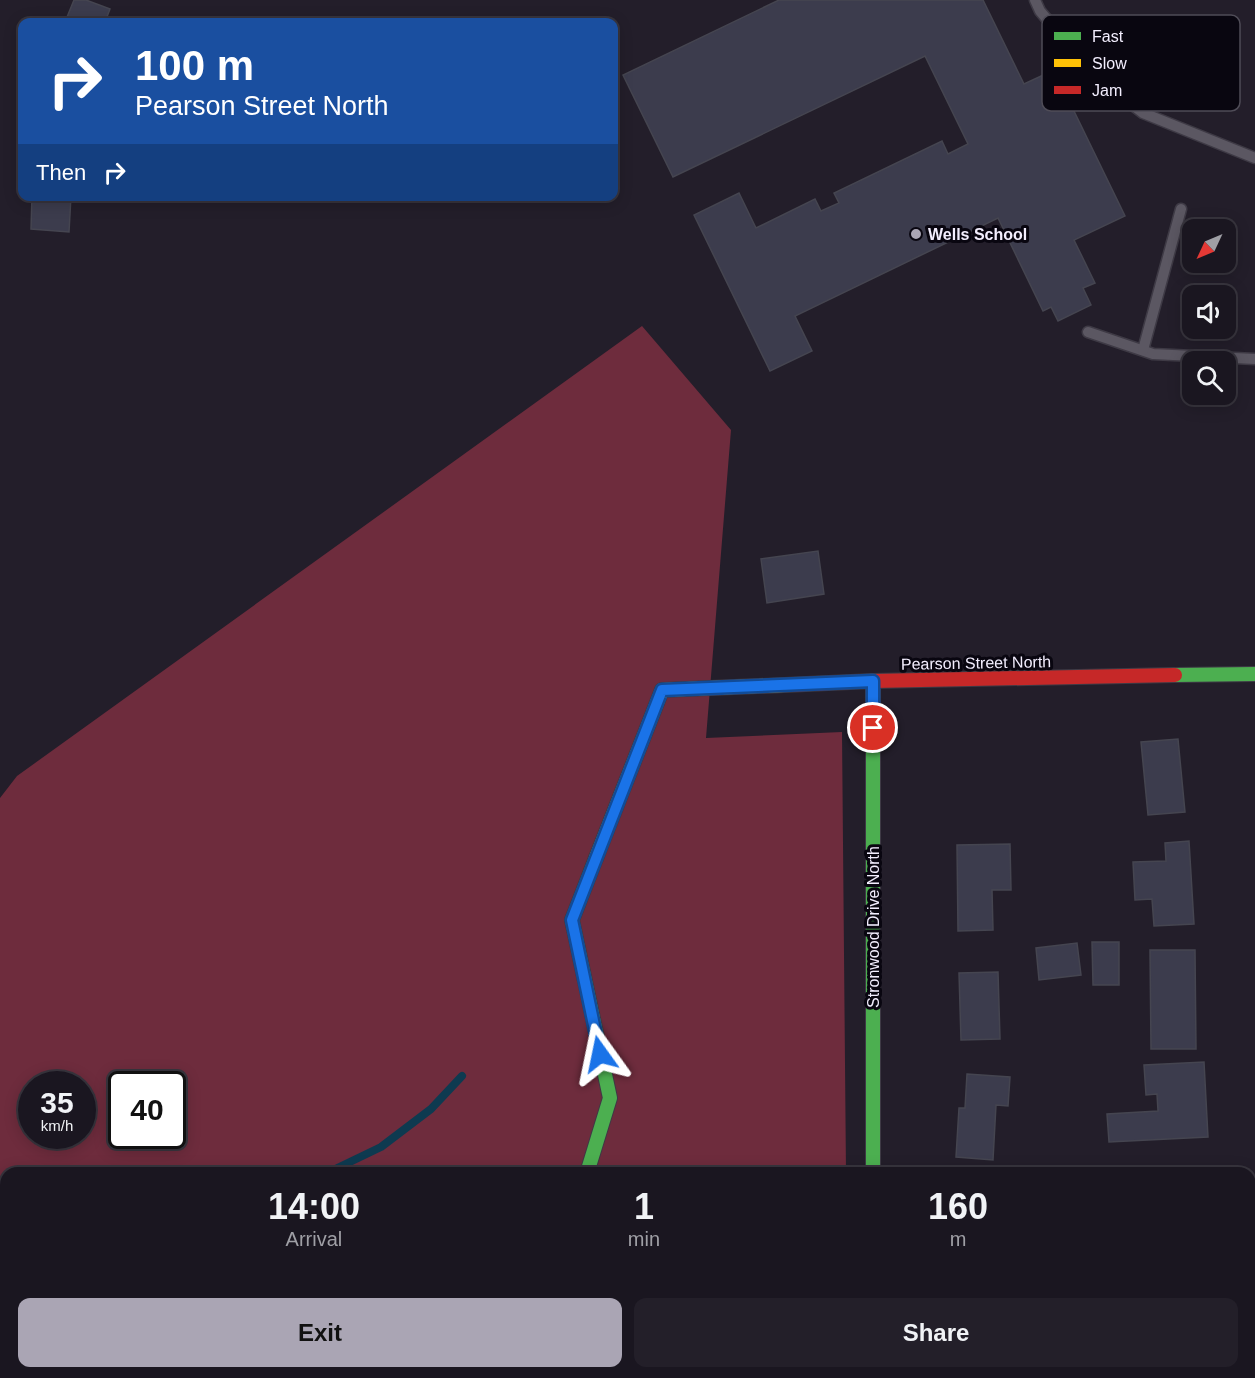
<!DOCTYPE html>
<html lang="en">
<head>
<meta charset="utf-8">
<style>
  body { margin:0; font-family:Helvetica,sans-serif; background:#231f29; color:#f1f3f6; height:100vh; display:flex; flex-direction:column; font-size:22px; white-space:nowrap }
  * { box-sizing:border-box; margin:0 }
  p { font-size:20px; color:#9f9fa5 }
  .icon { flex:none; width:33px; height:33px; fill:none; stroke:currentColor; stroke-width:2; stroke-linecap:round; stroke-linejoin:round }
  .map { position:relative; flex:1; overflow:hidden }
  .sheet { position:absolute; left:0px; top:1167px; width:1256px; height:212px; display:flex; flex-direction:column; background:#1a1620; border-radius:18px 18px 0 0; box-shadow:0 3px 15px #0003,0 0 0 2px #38353e }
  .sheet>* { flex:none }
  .guide { position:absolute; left:18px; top:18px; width:600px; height:183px; border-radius:12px; box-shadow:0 3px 15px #0003,0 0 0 2px #38353e; background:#1a4fa0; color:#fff; overflow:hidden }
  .needle { width:39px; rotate:226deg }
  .fabs { position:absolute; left:1182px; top:219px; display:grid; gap:12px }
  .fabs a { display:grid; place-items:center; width:54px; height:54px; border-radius:12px; background:#1a1620; box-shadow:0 3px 15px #0003,0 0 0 2px #38353e; font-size:30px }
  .speed { position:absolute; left:18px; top:1071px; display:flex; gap:12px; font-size:30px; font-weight:700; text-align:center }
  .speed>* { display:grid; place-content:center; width:78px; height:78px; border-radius:50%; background:#1a1620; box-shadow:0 3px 15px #0003,0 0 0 2px #38353e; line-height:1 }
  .speed small { font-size:15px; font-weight:400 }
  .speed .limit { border:3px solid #111; border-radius:9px; background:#fff; color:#111 }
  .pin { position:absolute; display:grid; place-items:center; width:51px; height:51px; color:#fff; margin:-26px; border:3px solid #fff; border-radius:50%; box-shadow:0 2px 6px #0007 }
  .me { position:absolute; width:66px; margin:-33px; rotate:348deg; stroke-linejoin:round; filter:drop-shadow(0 0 4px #0008) }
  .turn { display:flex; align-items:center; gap:21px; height:126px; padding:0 18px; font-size:27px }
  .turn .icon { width:78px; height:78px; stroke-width:2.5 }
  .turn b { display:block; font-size:42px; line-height:51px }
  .then { display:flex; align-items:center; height:57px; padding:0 18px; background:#0003; gap:12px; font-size:22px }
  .eta { display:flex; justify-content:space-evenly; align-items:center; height:102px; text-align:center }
  .eta b { font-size:36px; font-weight:600; line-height:42px }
  .button { display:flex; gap:12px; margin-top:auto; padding:12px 18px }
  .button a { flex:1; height:69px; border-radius:12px; background:#aaa5b4; color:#111; font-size:24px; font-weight:600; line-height:69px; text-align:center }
  .button a+a { background:#231f29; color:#f1f3f6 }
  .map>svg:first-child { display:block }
  .forest { fill:#6e2c3d; fill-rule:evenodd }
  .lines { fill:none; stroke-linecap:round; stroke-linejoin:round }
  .stream { stroke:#0e3a50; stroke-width:8 }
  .building { fill:#3c3c4d; stroke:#454550; stroke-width:1.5 }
  .lane-casing { stroke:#3e3a45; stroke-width:13 }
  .street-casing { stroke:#3e3a45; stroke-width:23 }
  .fast-casing { stroke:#3e3a45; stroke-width:16 }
  .slow-casing { stroke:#3e3a45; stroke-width:16 }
  .jam-casing { stroke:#3e3a45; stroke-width:16 }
  .lane { stroke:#5b5762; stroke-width:10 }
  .street { stroke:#5b5762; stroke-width:21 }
  .fast { stroke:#4caf50; stroke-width:14 }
  .slow { stroke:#ffc107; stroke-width:14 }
  .jam { stroke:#c62828; stroke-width:14 }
  .route-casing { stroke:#114b97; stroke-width:15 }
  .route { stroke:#1a73e8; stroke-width:10 }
  .poi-dot { fill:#aaa5b4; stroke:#090610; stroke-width:2 }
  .labels { text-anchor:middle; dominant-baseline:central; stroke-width:6; stroke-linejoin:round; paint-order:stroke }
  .poi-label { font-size:16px; font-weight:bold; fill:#f3eefe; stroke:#090610; text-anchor:start }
  .street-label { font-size:16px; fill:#f3eefe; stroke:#090610 }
  .key { fill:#090610; stroke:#4f4c57; stroke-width:1.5 }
  .key-label { font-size:16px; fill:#f3eefe }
</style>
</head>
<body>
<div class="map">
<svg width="1255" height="1378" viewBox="0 0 1255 1378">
  <rect width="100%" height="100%" fill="#231e2a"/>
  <path class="forest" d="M642,326L731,430L706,738L842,732L846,1173H6V1372H856L857,1378H0V798L17,776ZM32,1084H82V1136H32ZM122,1084H172V1136H122Z"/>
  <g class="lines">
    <g class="stream">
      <polyline points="327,1173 381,1147 431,1109 462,1076"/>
      <polyline points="0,1318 6,1313"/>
    </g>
  </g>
  <g class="building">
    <polygon points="74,0 86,0 110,9 105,22 65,22"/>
    <polygon points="779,0 983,0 1024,84 1054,70 1125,216 1074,240 1095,283 1083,288 1091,305 1058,321 1051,307 1043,311 998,218 795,316 812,351 770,371 694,215 739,193 756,228 815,199 821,211 839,203 834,193 942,141 948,154 968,144 925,56 673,177 623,75"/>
    <polygon points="32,196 71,196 69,232 31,229"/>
    <polygon points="818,551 824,594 767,603 761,559"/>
    <polygon points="1178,739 1185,812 1148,815 1141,742"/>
    <polygon points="1189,841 1194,924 1154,926 1152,899 1135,900 1133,862 1166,861 1165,843"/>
    <polygon points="1010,844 1011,890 992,890 993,930 958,931 957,845"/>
    <polygon points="1092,942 1119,942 1119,985 1093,985"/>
    <polygon points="1077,943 1081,975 1039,980 1036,948"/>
    <polygon points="1150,950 1195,950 1196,1049 1151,1049"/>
    <polygon points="998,972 1000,1039 961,1040 959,973"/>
    <polygon points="1204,1062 1208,1137 1109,1142 1107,1114 1158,1111 1157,1094 1146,1095 1144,1065"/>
    <polygon points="967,1074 1010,1077 1008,1106 996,1105 993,1160 956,1157 959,1108 965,1108"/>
    <rect x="1172" y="1372" width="41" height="6"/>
  </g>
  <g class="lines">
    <g class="lane-casing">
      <g id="lane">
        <polyline points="1035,0 1040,11 1094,75 1143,113 1255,158"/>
        <polyline points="1088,332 1153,354 1255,359"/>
        <polyline points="1143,350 1181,209"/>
      </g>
    </g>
    <g class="street-casing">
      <polyline id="street" points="876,1372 877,1378"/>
    </g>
    <g class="fast-casing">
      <g id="fast">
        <polyline points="1175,675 1255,674"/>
        <polyline points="873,681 873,1173"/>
        <polyline points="587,1173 610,1098 572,920 596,858"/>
      </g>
    </g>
    <g class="slow-casing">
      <polyline id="slow" points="596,858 662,690 784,685"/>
    </g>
    <g class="jam-casing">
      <polyline id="jam" points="784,685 873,681 1175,675"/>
    </g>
    <use href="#lane" class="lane"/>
    <use href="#street" class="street"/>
    <use href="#fast" class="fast"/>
    <use href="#slow" class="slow"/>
    <use href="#jam" class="jam"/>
  </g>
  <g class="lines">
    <g class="route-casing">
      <polyline id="route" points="600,1054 572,920 662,690 873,681 873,728"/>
    </g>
    <use href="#route" class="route"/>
  </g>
  <circle class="poi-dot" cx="916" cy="234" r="6"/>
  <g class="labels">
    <g class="poi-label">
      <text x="928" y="234">Wells School</text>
    </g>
    <g class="street-label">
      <text transform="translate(976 663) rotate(-1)">Pearson Street North</text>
      <text transform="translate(873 927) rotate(-90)">Stronwood Drive North</text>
    </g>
  </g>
  <rect x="1042" y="15" width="198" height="96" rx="9" class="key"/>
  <rect x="1054" y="32" width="27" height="8" fill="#4caf50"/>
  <rect x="1054" y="59" width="27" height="8" fill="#ffc107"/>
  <rect x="1054" y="86" width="27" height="8" fill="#c62828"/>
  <g class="key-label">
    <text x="1092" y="42">Fast</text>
    <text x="1092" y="69">Slow</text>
    <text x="1092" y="96">Jam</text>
  </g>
</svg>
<div class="fabs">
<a><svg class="needle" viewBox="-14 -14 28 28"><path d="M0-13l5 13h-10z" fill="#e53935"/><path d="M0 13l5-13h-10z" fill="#9f9fa5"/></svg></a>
<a><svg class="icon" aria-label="sound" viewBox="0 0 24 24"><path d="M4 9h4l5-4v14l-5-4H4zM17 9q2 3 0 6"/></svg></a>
<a><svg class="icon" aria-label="search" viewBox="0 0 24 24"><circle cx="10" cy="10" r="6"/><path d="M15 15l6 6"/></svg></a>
</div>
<div class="speed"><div>35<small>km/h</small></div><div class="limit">40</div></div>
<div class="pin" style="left:873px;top:728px;background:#d93025"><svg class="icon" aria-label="arrive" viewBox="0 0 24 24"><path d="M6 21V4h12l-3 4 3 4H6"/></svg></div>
<svg class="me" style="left:600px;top:1054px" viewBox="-20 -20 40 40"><path d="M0-17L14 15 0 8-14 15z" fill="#1a73e8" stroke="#fff" stroke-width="4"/></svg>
<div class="guide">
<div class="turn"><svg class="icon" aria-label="right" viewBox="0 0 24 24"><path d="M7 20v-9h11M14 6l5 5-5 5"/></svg><div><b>100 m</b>Pearson Street North</div></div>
<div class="then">Then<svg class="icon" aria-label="right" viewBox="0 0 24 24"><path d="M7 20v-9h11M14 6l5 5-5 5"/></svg></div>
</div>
<section class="sheet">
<div class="eta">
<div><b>14:00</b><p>Arrival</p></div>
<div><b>1</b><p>min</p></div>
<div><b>160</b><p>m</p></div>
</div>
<div class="button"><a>Exit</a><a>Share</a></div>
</section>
</div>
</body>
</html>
